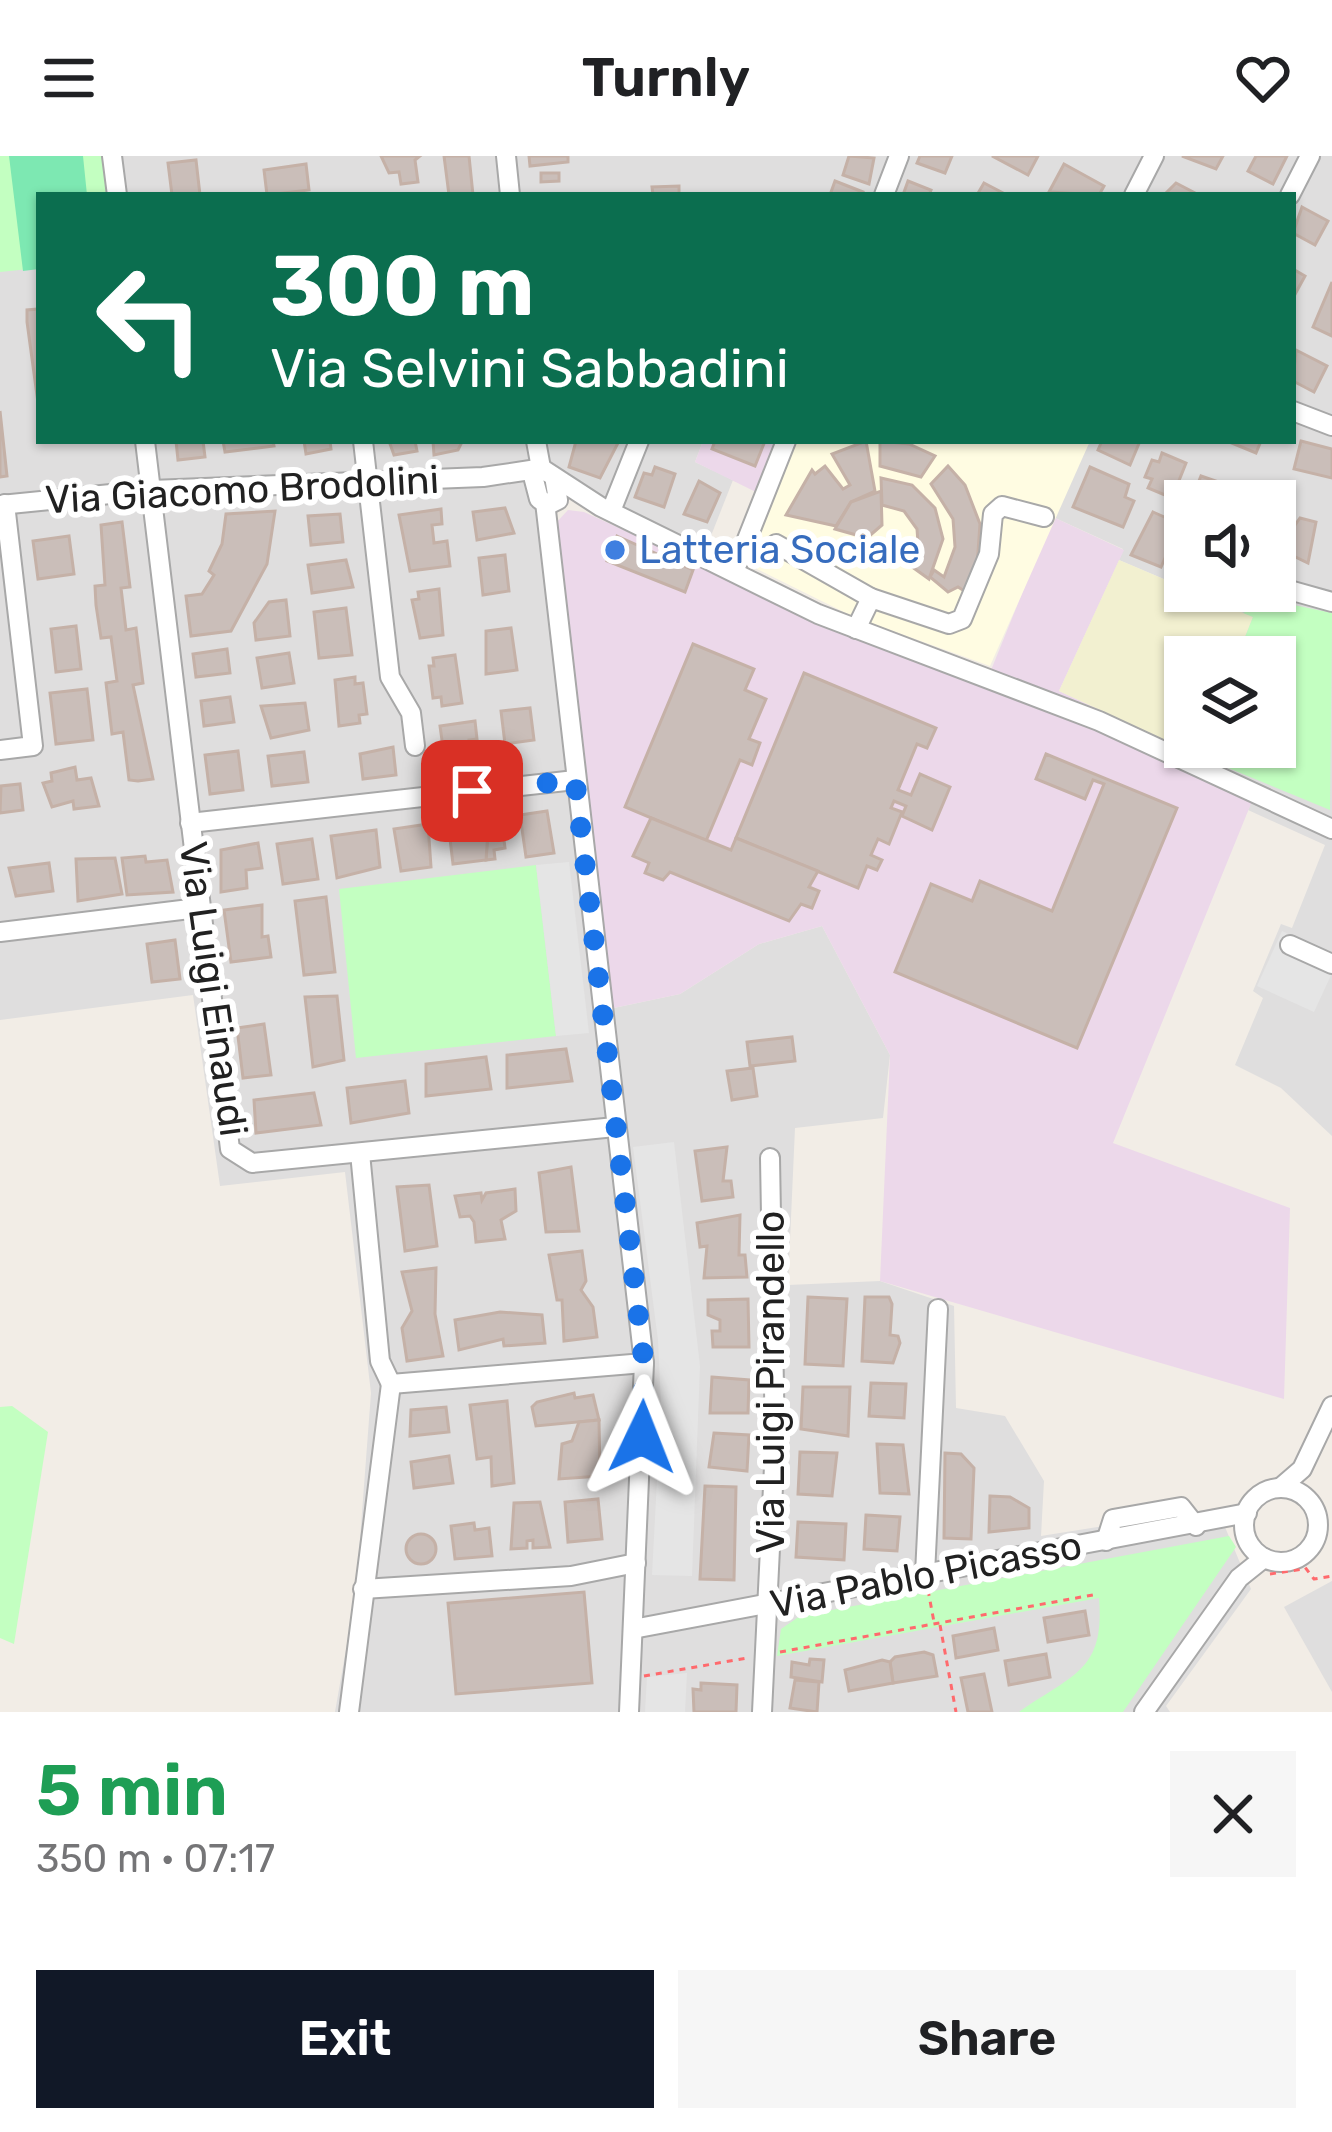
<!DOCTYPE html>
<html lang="en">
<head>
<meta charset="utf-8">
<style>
  body { margin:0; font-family:Rubik,sans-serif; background:#f6f6f6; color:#202124; height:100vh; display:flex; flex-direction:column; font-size:45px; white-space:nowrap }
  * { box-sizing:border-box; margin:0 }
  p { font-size:39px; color:#757577 }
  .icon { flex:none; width:66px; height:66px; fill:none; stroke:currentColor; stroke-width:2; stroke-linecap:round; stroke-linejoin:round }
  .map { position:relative; height:1556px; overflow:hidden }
  .drawer { display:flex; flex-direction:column; background:#fff; flex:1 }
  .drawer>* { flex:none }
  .guide { position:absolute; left:36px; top:36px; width:1260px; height:252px; border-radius:0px; box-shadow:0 3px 9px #0004; background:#0b6e4f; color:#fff; overflow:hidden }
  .buttons { position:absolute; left:1164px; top:324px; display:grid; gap:24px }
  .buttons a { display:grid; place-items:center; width:132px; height:132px; border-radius:0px; background:#fff; box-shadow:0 3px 9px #0004; font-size:60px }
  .pin { position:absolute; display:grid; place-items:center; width:102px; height:102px; color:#fff; margin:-51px; border-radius:24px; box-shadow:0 6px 18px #0006 }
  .me { position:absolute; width:132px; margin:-66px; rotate:2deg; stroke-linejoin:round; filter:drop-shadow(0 0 9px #0008) }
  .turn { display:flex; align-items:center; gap:42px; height:252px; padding:0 36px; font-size:54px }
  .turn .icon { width:156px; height:156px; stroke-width:2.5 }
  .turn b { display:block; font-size:84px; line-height:102px }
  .round { display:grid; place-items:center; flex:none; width:126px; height:126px; border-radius:0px; background:#f6f6f6 }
  .headline { display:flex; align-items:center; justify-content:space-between; height:204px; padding:0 36px }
  h1 { font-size:72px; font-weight:600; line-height:90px; color:#1e9e55 }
  .primary-button { display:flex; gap:24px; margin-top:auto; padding:24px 36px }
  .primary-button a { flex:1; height:138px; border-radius:0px; background:#111827; color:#fff; font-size:48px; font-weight:600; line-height:138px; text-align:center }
  .primary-button a+a { background:#f6f6f6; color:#202124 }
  header { display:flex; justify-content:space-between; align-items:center; height:156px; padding:0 36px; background:#fff; font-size:54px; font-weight:600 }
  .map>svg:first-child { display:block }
  .residential { fill:#dfdede }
  .industrial { fill:#ecd8ea }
  .education { fill:#fffce2 }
  .farmland { fill:#f2f0d0 }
  .park { fill:#c3ffc1 }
  .pitch { fill:#7de8b2 }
  .parking { fill:#e5e5e5 }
  .building { fill:#cabeb9; stroke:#c5b1a7; stroke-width:3 }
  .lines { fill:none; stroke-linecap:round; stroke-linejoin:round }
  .minor-casing { stroke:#a8a8a8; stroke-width:22 }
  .path { stroke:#ff6a6d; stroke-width:3; stroke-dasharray:6 6; stroke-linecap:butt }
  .minor { stroke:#fff; stroke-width:18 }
  .route { stroke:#1a73e8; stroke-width:21; stroke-dasharray:0 37.8 }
  .shop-dot { fill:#3f7fe0; stroke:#fff; stroke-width:4.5 }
  .labels { text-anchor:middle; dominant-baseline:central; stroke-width:12; stroke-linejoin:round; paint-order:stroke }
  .street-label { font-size:39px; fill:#212121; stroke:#fff }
  .shop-label { font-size:39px; fill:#366cbe; stroke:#fff; text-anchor:start }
</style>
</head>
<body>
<header><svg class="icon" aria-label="menu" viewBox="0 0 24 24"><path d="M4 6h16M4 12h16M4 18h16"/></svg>Turnly<svg class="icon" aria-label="heart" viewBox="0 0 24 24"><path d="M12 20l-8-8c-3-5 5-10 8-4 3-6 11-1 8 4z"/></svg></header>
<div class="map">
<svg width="1332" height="1556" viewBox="0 0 1332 1556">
  <rect width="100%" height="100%" fill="#f2ede6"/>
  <g class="residential">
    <polygon points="0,0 500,0 504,39 39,39 39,285 531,285 639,1238 624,1556 335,1556 356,1436 371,1237 345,1016 220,1030 193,839 0,864"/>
    <polygon points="510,0 1332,0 1332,980 1281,932 1235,909 1263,842 1253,835 1281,768 1292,772 1325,689 1248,654 1258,628 1197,599 1200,591 1275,591 1275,501 1237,501 1252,461 1192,435 1275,435 1275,345 1185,345 1185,432 1119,404 1123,393 1053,361 1090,285 1293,285 1293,39 515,39"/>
    <polygon points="544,285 703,285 695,306 733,324 705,395 561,325 547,304"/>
    <polygon points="822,770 890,899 883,962 795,972 788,1129 880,1125 954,1150 956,1252 1005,1260 1044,1325 1041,1380 1217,1352 1251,1433 1166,1550 1170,1556 632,1556 653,1237 609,853 680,838 759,788"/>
    <polygon points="1332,1425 1332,1536 1284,1451"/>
  </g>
  <g class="industrial">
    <polygon points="703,285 793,285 770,343 695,306"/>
    <polygon points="568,354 584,356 815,461 987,524 1053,361 1124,394 1059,535 1259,628 1113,987 1290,1052 1284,1243 880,1125 890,899 822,770 759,788 680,838 609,853 556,367"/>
  </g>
  <polygon class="education" points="793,285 1090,285 990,510 854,461 757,413 751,396"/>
  <polygon class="farmland" points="1119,404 1253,461 1237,501 1185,501 1185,591 1200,591 1197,599 1059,535"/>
  <g class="park">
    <polygon points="0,0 112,0 117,39 39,39 39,112 0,116"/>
    <polygon points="1270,444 1332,457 1330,654 1197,599 1200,591 1275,591 1275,501 1237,501 1253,461 1243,457"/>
    <polygon points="536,709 556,880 356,902 339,733"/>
    <polygon points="12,1250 48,1276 14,1488 0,1482 0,1251"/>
    <path d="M1229,1380L1236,1391L1123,1556H1019C1073,1518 1105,1515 1099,1442L777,1500L781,1473L800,1460Z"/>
  </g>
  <polygon class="pitch" points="9,0 83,0 87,39 39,39 39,113 23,115"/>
  <g class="parking">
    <polygon points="569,706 589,877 556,880 536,709"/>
    <polygon points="1282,775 1332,798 1332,817 1314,856 1257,830"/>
    <polygon points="674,986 700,1210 692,1420 652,1419 661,1248 658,1184 633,991"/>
    <polygon points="687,1517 685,1556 645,1556 647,1521"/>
  </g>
  <g class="building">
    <polygon points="381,0 420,0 415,4 418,26 401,28 399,16 389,17"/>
    <polygon points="444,0 469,0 473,39 449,39"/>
    <polygon points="529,0 568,0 568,6 530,10"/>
    <polygon points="849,0 874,2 869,28 843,19"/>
    <polygon points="920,0 952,0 945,17 917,7"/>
    <polygon points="992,0 1038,0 1028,19"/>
    <polygon points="1182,0 1223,0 1216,13"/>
    <polygon points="1256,0 1287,0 1273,28 1248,15"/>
    <polygon points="196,4 200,39 172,39 168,7"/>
    <polygon points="306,8 309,34 267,39 264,14"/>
    <polygon points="1064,8 1104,30 1099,39 1049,36"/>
    <polygon points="541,17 559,17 559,25 541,26"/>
    <polygon points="835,25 863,36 862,39 830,39"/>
    <polygon points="908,25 931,34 929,39 903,39"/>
    <polygon points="984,27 1007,39 977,39"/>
    <polygon points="1176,27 1199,39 1164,39"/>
    <polygon points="679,30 679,39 653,39 652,31"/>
    <polygon points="1302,51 1328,65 1315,89 1293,77"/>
    <polygon points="1293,113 1305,120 1293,142"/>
    <polygon points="1332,126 1332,180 1313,171"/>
    <polygon points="39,153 39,254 27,166 27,154"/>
    <polygon points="1296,194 1327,210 1314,236 1293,225"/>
    <polygon points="0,255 7,320 0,321"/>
    <polygon points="176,285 203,285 205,301 178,304"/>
    <polygon points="223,285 273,285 274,290 225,296"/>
    <polygon points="304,285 330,285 331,293 306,298"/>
    <polygon points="389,285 415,285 417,295 394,299"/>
    <polygon points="433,285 460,285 461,288 458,294 434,299"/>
    <polygon points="576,285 619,285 600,322 569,311"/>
    <polygon points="715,285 765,285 755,310 712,293"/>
    <polygon points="866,285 875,335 851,346 836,370 786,359 812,314 815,318 825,310 843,333 850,329 832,298"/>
    <polygon points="880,285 909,288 935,300 921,321 880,310"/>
    <polygon points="1102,285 1140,285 1130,309 1098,294"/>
    <polygon points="1227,285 1261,285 1256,297"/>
    <polygon points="1301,285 1332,293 1332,322 1294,313"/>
    <polygon points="1162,297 1186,307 1172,342 1148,332 1152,323 1145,321 1152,304 1159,306"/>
    <polygon points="948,310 965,329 980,368 977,410 966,436 958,431 948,436 930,421 934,414 944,421 955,391 953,363 931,328"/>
    <polygon points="655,311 675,318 664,351 635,341 644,317 652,319"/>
    <polygon points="1090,311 1129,328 1125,341 1134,345 1123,371 1073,351"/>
    <polygon points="1201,320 1242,334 1250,345 1191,345"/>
    <polygon points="881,322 912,329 935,352 943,383 929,423 908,408 918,387 917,373 904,355 882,349"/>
    <polygon points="699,325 720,337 707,366 684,358"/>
    <polygon points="881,335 882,369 867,382 835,373 851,346"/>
    <polygon points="1272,343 1287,348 1283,362 1295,369 1300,362 1316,366 1308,407 1275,391"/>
    <polygon points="505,352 514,377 477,384 473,356"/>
    <polygon points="441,353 442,368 432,369 434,387 447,385 450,410 410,415 399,359"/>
    <polygon points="275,355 267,408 231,475 191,480 186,440 202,438 214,419 209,415 222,388 226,358"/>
    <polygon points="1153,356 1180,368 1161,411 1131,399"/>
    <polygon points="340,358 343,386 311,389 308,360"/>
    <polygon points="122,366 130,431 121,432 126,474 136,472 143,527 133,529 153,623 138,625 129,624 123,576 112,578 106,527 117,525 111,481 101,482 96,449 95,430 105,429 101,369"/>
    <polygon points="69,380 74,418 38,423 33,385"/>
    <polygon points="617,380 693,414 685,436 607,405"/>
    <polygon points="505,399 509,435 483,439 479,402"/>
    <polygon points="346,404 353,431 312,437 308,409"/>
    <polygon points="439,433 443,479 420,482 412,444 419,443 418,436"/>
    <polygon points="286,444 290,480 256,484 254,467 269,446"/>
    <polygon points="346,452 352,499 319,502 314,456"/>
    <polygon points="76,470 81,513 56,516 51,473"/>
    <polygon points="511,472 517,514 486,518 486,475"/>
    <polygon points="693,488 754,513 745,534 766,543 749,583 760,587 752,609 740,604 706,685 625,651"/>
    <polygon points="227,493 230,517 196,521 193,498"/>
    <polygon points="289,497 294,527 262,532 257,502"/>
    <polygon points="455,499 462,547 442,550 441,541 433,542 429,510 434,510 433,502"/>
    <polygon points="804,517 936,572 927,592 917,588 898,634 911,639 920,618 950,631 932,674 902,660 906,650 894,645 891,652 902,656 889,688 878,683 871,699 882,704 877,714 867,710 858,732 736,682"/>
    <polygon points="355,521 355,528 363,527 367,558 359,559 360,567 339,570 335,524"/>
    <polygon points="87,533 93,584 56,588 50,537"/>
    <polygon points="230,541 234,566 204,570 201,545"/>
    <polygon points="305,547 309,574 271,582 261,550"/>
    <polygon points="530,552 534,584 505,588 501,555"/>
    <polygon points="475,565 477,583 469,584 470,593 478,592 480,609 446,613 440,570"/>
    <polygon points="393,591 396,619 363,623 360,598"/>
    <polygon points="238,595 243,634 210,638 205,599"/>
    <polygon points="304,596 308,626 272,630 268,600"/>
    <polygon points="1046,598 1177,652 1077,892 895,816 931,728 972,745 980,725 1052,755 1104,628 1093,624 1085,643 1036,623"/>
    <polygon points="75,611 77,624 91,622 99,650 74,653 73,645 52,651 43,627 52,625 51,617"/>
    <polygon points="20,628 23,654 0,657 1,630"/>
    <polygon points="547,655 554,697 526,701 520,659"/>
    <polygon points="501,660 505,692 494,694 495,703 486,704 488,675 482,676 481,662"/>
    <polygon points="481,662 482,676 488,675 486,704 453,708 448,666"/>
    <polygon points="651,662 731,694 736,682 818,715 809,731 819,735 812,752 801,748 789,765 670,716 663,724 645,717 649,707 633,700"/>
    <polygon points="428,668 431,711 401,715 394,673"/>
    <polygon points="376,674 380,711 337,722 331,680"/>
    <polygon points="312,683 318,723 283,728 277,688"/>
    <polygon points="258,687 262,712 246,714 247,732 221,736 221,694"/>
    <polygon points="145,700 146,706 167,704 173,736 127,739 122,702"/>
    <polygon points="115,702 122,738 78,745 76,703"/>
    <polygon points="49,707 53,735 16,740 9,712"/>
    <polygon points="326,741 335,816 304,819 295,745"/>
    <polygon points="262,749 262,781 268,780 271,801 231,806 224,754"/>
    <polygon points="175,784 180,823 152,826 147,788"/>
    <polygon points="337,840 344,904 313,911 305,841"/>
    <polygon points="264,868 271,919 243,922 237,872"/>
    <polygon points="792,881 795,905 750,910 747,886"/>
    <polygon points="566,893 572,925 507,932 507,899"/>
    <polygon points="486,901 491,933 426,940 426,908"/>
    <polygon points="753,912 757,940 732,944 727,915"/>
    <polygon points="405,925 409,957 351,967 347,932"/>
    <polygon points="314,937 321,969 256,977 254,944"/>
    <polygon points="727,991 723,1025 731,1025 733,1041 702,1045 695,995"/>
    <polygon points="571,1011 579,1075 546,1076 539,1017"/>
    <polygon points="429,1029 437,1090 405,1095 397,1031"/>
    <polygon points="515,1033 516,1055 501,1064 505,1083 476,1086 474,1066 470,1060 460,1061 455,1040 481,1037 482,1044 486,1037"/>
    <polygon points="740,1059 739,1099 745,1099 747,1121 704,1122 707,1090 700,1091 697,1067"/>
    <polygon points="582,1095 586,1125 581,1134 593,1151 597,1181 564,1185 562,1144 557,1144 549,1099"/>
    <polygon points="436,1112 435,1158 443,1200 407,1205 402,1172 412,1155 402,1116"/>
    <polygon points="808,1141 847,1143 843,1210 805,1208"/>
    <polygon points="865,1141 889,1141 892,1148 890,1179 898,1180 900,1187 893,1207 862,1205"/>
    <polygon points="748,1143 749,1191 713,1191 712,1175 720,1175 720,1164 708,1159 708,1144"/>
    <polygon points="500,1156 542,1159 545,1187 504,1190 503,1183 459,1194 455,1164"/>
    <polygon points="712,1221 749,1224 748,1257 710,1257"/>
    <polygon points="871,1227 906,1228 904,1262 869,1260"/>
    <polygon points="803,1231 850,1231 848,1280 801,1273"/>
    <polygon points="574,1237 575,1242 593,1239 599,1264 536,1270 532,1251 537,1246"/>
    <polygon points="507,1245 514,1327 492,1330 491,1301 477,1303 470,1249"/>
    <polygon points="446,1251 449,1276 410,1280 411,1254"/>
    <polygon points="599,1264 600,1320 559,1323 562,1288 572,1285 579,1266"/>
    <polygon points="714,1277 749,1279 747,1315 709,1311"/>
    <polygon points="877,1288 903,1289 909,1338 880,1337"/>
    <polygon points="800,1296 837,1297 832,1340 798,1338"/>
    <polygon points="945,1297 961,1298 974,1312 971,1383 944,1382"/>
    <polygon points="449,1300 453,1327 414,1332 411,1306"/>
    <polygon points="705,1330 736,1331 734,1424 700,1423"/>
    <polygon points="990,1340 1010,1341 1029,1352 1029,1372 989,1376"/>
    <polygon points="598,1343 602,1383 568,1386 565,1346"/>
    <polygon points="540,1346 550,1391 533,1392 533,1384 527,1385 527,1392 511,1393 514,1347"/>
    <polygon points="866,1359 900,1361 897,1395 864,1393"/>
    <polygon points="798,1366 846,1368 844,1404 796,1401"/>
    <polygon points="474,1367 475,1374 489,1372 492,1400 455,1403 451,1370"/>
    <circle cx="421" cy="1393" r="15"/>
    <polygon points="584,1436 592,1527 456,1538 448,1447"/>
    <polygon points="1085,1455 1089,1479 1048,1486 1044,1462"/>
    <polygon points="994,1472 998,1494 956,1502 953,1480"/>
    <polygon points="924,1496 933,1499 937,1520 893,1527 890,1506 895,1501"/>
    <polygon points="1046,1498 1050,1521 1009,1529 1005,1505"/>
    <polygon points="810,1503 824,1504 822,1526 791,1521 792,1506 809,1509"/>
    <polygon points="882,1504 890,1506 893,1527 849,1535 845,1514"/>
    <polygon points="984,1518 992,1556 968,1556 961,1522"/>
    <polygon points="795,1524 819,1526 817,1556 790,1552"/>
    <polygon points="701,1527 737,1529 736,1556 694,1556 693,1533 701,1534"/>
  </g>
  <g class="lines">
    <g class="minor-casing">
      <g id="minor">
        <polyline points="112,0 117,39"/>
        <polyline points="506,0 510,39"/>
        <polyline points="884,39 899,0"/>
        <polyline points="1134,39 1154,0"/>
        <polyline points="1290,39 1310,0"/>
        <polyline points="1293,255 1332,270"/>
        <polyline points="145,285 230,993 252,1007 615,971"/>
        <polyline points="363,285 390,521 411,557 415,590"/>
        <polyline points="536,285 541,312"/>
        <polyline points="555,326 558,344 548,349 539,343 533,320 541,312 601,351 818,458 1099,565 1332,673"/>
        <polyline points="545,346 644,1207 629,1556"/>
        <polyline points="0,349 151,334 483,321 537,313"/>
        <polyline points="611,355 639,285"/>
        <polyline points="776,388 871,442"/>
        <polyline points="734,416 786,285"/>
        <polyline points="1275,430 1332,446"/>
        <polyline points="856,473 871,442 949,468 962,463 989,398 993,358 1002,350 1044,361"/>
        <polyline points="0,594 33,590 5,348"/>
        <polyline points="190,667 575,624"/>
        <polyline points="0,776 198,752"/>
        <polyline points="1290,789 1332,808"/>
        <polyline points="360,997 380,1205 391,1228"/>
        <polyline points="391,1228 644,1207"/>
        <polyline points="1280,1332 1302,1313 1332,1250"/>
        <circle cx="1281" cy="1369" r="37"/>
        <polyline points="1106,1385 1113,1363 1181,1351 1196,1370"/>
        <polyline points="925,1418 938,1153"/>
        <polyline points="363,1433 571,1420 636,1407"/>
        <polyline points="633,1473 1247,1357"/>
        <polyline points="349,1556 391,1228"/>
        <polyline points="762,1556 775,1290 770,1002"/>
        <polyline points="1144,1556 1239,1422 1264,1402"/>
      </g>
    </g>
    <g class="path">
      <polyline points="1298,1402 1314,1423 1332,1420"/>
      <polyline points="1270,1418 1304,1413"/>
      <polyline points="928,1434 934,1466"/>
      <polyline points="940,1469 956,1556"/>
      <polyline points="780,1496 1098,1438"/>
      <polyline points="644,1520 747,1502"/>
    </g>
    <use href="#minor" class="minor"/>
  </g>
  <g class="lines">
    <polyline class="route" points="472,635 575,624 644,1207 642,1281"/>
  </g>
  <circle class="shop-dot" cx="615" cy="394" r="12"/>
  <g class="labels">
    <g class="street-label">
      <text transform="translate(242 334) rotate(-3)">Via Giacomo Brodolini</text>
      <text transform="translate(213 833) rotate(82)">Via Luigi Einaudi</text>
      <text transform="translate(771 1226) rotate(-90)">Via Luigi Pirandello</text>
      <text transform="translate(926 1419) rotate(-11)">Via Pablo Picasso</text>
    </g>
    <g class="shop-label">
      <text x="639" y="394">Latteria Sociale</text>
    </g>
  </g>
</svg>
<div class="buttons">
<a><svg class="icon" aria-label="sound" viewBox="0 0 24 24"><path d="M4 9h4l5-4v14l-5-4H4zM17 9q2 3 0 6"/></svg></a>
<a><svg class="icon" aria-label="layers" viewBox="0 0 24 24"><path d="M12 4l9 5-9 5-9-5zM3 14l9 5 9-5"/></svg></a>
</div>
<div class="pin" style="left:472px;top:635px;background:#d93025"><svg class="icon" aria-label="arrive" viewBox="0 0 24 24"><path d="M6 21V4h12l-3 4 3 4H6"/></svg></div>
<svg class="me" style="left:642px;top:1281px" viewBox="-20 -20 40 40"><path d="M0-17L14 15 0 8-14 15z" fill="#1a73e8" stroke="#fff" stroke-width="4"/></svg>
<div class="guide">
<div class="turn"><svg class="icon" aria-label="left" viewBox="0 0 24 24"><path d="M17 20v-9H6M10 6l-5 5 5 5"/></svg><div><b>300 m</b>Via Selvini Sabbadini</div></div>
</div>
</div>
<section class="drawer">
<div class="headline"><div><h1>5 min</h1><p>350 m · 07:17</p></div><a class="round"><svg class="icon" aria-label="close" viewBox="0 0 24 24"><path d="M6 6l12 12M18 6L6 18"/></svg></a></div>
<div class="primary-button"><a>Exit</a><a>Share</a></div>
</section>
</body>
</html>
